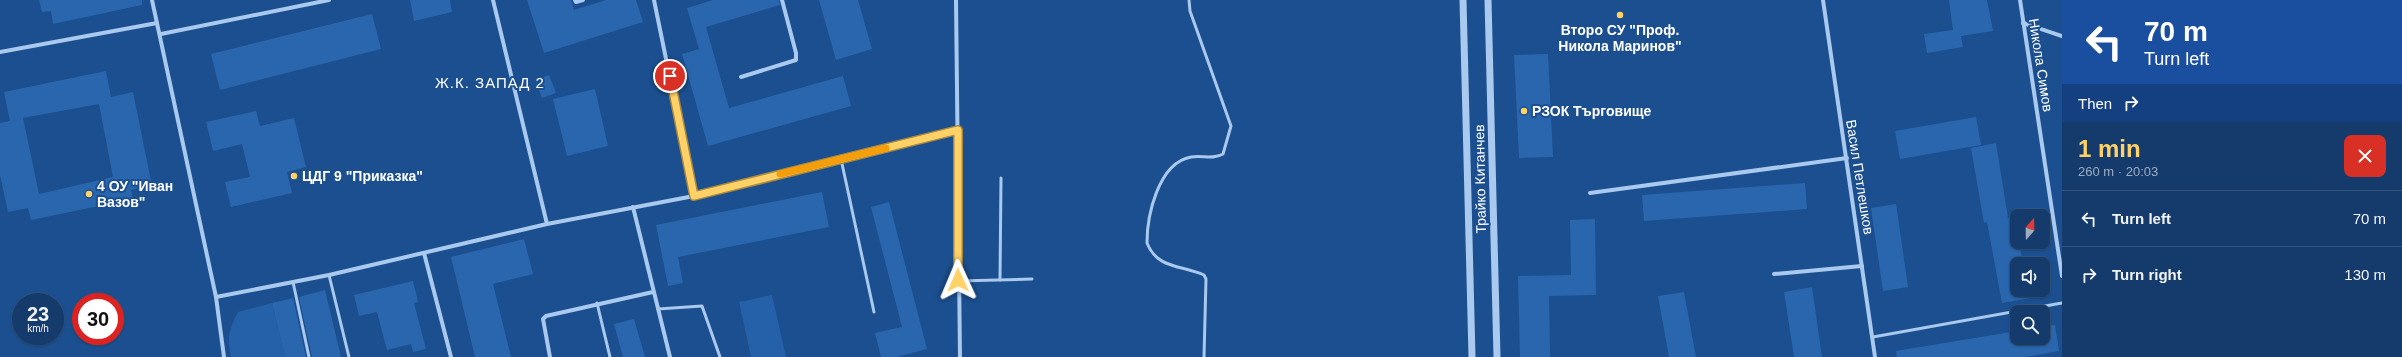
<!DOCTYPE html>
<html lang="en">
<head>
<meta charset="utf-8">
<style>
  body { margin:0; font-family:Arial,sans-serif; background:#1d4271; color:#f1f3f6; height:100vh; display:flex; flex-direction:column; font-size:15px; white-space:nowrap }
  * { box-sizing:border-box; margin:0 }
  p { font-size:13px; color:#9dadc1 }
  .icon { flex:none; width:22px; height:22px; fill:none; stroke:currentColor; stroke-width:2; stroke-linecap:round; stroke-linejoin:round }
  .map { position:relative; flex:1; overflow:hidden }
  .details { display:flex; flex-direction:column; background:#143b6b; width:340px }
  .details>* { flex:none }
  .banner { background:#1a4fa0; color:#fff; overflow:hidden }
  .needle { width:26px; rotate:20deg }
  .buttons { position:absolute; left:2010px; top:209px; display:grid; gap:8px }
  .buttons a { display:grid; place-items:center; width:40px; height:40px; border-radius:8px; background:#143b6b; box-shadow:0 1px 3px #0004,0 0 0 1px #33557e; font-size:20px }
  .speed { position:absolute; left:12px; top:293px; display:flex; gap:8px; font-size:20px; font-weight:700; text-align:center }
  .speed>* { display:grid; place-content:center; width:52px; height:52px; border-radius:50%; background:#143b6b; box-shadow:0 1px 3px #0004,0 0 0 1px #33557e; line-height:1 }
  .speed small { font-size:10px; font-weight:400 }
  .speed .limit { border:6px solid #d22; background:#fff; color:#111 }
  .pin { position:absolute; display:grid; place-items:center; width:34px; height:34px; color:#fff; margin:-17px; border:2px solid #fff; border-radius:50%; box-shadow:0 1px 4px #0007 }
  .me { position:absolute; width:44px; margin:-22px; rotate:359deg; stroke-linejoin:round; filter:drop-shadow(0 0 3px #0008) }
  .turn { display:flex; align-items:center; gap:14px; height:84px; padding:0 16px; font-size:18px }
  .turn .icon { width:52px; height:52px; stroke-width:2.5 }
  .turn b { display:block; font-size:28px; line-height:34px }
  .then { display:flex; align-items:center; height:38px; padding:0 16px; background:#0003; gap:8px; font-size:15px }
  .round { display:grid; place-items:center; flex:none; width:42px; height:42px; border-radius:8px; background:#1d4271 }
  .overview { display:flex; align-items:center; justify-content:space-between; height:68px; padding:0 16px }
  h1 { font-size:24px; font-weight:700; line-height:30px; color:#ffd166 }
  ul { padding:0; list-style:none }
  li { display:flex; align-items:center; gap:12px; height:56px; padding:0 16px; border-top:1px solid #33557e }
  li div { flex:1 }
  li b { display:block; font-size:15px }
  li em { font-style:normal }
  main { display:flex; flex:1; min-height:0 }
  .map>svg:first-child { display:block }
  .green { fill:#2461a8 }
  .building { fill:#2a66ad; fill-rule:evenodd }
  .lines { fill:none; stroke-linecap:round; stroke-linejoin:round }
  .service { stroke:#a9c9ee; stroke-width:3 }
  .minor { stroke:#a9c9ee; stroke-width:4 }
  .tertiary { stroke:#a9c9ee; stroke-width:7 }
  .route-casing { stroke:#a68842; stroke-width:10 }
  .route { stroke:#ffd166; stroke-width:7 }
  .slow { stroke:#f59e0b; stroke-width:7 }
  .poi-dot { fill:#ffd166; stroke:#1b4f8f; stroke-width:1.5 }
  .labels { text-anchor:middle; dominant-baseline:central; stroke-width:4; stroke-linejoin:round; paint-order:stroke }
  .poi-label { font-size:14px; font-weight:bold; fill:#fff; stroke:#1b4f8f; text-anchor:start }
  .street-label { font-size:14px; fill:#fff; stroke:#1b4f8f }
  .neighbourhood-label { font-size:15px; letter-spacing:1px; fill:#fff; stroke:#1b4f8f }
</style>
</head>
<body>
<main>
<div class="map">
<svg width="2062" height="357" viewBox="0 0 2062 357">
  <rect width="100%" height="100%" fill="#1b4f8f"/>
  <g class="green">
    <polygon points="772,295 786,357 751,357 739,302"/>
    <path d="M272,303L285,357H231C227,339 229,328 238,312Z"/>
  </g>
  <g class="building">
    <polygon points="39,0 142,0 142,5 53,24 51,11 42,12"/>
    <polygon points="410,0 450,0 452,12 414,21"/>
    <polygon points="527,0 571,0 574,10 606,0 636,0 643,22 544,53"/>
    <polygon points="713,0 779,0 780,5 706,27 729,108 843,76 851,106 708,146 682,54 699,49 687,8"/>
    <polygon points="819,0 858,0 872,49 836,60"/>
    <polygon points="1949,0 1987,0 1993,31 1961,36 1963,47 1927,53 1924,34 1953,30"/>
    <polygon points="372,14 381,49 220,90 211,54"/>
    <polygon points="1548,54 1553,157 1519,158 1514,55"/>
    <path d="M106,71L111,97L133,92L152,186L131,190L133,199L31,220L28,208L8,212L0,175V123L10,121L4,92ZM99,104L113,177L39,194L23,118Z"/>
    <polygon points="549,75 556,93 542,98 535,80"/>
    <polygon points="595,89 608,146 567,156 553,99"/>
    <polygon points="256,111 260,126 294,118 306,167 287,172 292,193 231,207 225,182 250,177 242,144 213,151 206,122"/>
    <polygon points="1976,117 1981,145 1900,159 1895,131"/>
    <polygon points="1996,143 2008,218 2015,216 2017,242 2019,242 2023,264 2017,264 2017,290 2042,290 2043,296 2002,303 1987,222 1984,223 1971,148"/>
    <polygon points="1805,183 1807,209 1644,221 1642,195"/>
    <polygon points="822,192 829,227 678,257 683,283 668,286 656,225"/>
    <polygon points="889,202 927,349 897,357 881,357 875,333 902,327 871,207"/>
    <polygon points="1896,204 1908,287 1883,291 1871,208"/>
    <polygon points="1595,219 1596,295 1549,296 1550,357 1520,357 1518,276 1571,275 1570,220"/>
    <polygon points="524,239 533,274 493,284 511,357 475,357 451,257"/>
    <polygon points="413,281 418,302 414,303 426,349 413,352 411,344 387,350 377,312 359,316 354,295"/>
    <polygon points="1812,287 1822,357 1794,357 1784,292"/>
    <polygon points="325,290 341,357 312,357 299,297"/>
    <polygon points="1684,292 1696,357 1669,357 1658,296"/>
    <polygon points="293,298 306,357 285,357 272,303"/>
    <polygon points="634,319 645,357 623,357 614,324"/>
    <polygon points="2055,325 2059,351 2026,357 1897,357 1896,351 2017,331 2017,338 2043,338 2043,327"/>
  </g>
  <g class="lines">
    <g class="service">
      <path d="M1189,0L1190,11L1231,126L1223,154C1212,160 1203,155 1191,157C1158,163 1147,216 1147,243C1157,269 1182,265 1204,275L1206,279L1204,357"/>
      <polyline points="841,159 874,312"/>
      <polyline points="329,275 349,357"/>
      <polyline points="1000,280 1001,178"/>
      <polyline points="958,281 1032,279"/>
      <polyline points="293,282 309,357"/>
      <polyline points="597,303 610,357"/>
      <polyline points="658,309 702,306 720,357"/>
      <polyline points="1873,337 2062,303"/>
    </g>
    <g class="minor">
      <polyline points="152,0 216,297 224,357"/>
      <polyline points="493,0 547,224"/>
      <polyline points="575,0 576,2 583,0"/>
      <polyline points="654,0 694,196"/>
      <polyline points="956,0 960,357"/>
      <polyline points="1823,0 1875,357"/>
      <polyline points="2020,0 2062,276"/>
      <polyline points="2023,23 2062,36"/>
      <polyline points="161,34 329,0"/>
      <polyline points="0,52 157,23"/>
      <polyline points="741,77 796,60 796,53 782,0"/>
      <polyline points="1590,193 1847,158"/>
      <polyline points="633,207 670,357"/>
      <polyline points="424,253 451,357"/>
      <polyline points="1774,274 1862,266"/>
      <polyline points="216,297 329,275 547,224 694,196 958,130"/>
      <polyline points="550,357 543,319 546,316 653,292"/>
    </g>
    <g class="tertiary">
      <polyline points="1463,0 1472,357"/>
      <polyline points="1488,0 1497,357"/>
    </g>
  </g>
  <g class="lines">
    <g class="route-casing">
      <polyline id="route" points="670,76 694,196 958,130 958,280"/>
    </g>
    <use href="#route" class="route"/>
    <polyline class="slow" points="780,174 886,148"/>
  </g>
  <g class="poi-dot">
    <circle cx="1620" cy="15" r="4"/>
    <circle cx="1524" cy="111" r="4"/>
    <circle cx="294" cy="176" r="4"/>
    <circle cx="89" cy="194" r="4"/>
  </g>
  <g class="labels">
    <g class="poi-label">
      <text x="1620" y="30" text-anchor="middle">Второ СУ "Проф.<tspan x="1620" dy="16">Никола Маринов"</tspan></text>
      <text x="1532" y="111">РЗОК Търговище</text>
      <text x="302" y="176">ЦДГ 9 "Приказка"</text>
      <text x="97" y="186">4 ОУ "Иван<tspan x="97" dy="16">Вазов"</tspan></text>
    </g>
    <g class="street-label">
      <text transform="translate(2041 65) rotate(81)">Никола Симов</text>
      <text transform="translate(1860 177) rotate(81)">Васил Петлешков</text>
      <text transform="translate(1480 179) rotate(-91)">Трайко Китанчев</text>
    </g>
    <g class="neighbourhood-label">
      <text x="490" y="82">Ж.К. ЗАПАД 2</text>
    </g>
  </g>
</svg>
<div class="buttons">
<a><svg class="needle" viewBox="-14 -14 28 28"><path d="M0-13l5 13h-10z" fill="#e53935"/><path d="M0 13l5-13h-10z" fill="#9dadc1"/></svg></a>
<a><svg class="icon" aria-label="sound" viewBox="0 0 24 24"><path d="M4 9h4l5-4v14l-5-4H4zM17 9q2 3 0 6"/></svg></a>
<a><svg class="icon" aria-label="search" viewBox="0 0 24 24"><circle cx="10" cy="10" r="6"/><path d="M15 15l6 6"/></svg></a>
</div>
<div class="speed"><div>23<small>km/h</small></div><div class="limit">30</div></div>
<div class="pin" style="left:670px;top:76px;background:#d93025"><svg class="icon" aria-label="arrive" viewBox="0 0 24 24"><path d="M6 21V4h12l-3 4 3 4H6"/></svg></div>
<svg class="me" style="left:958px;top:280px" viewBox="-20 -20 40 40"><path d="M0-17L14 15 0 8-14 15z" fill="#ffd166" stroke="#fff" stroke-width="4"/></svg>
</div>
<section class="details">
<div class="banner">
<div class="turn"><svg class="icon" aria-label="left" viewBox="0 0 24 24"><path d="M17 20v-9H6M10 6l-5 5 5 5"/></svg><div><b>70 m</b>Turn left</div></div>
<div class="then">Then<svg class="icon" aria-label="right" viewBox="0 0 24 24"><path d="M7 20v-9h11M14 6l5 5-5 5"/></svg></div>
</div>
<div class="overview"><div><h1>1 min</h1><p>260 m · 20:03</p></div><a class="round" style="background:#d93025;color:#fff"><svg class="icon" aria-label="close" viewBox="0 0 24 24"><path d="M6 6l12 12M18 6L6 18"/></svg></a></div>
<ul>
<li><svg class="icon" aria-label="left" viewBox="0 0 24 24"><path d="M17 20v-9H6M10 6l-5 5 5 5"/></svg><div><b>Turn left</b></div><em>70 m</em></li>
<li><svg class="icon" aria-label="right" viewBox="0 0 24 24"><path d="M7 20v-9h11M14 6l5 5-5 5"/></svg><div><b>Turn right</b></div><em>130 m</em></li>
</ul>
</section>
</main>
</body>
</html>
